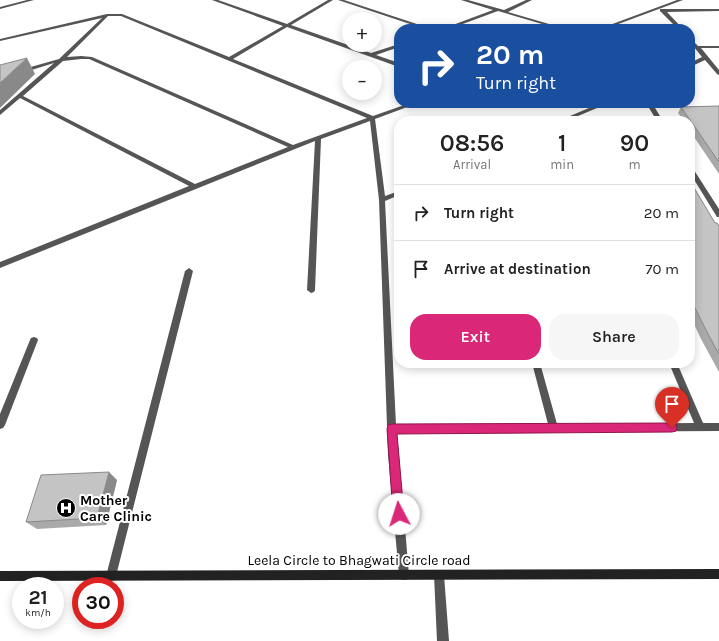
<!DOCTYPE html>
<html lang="en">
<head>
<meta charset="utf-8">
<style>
  body { margin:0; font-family:Karla,sans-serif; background:#f6f6f6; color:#222; height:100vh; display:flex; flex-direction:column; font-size:15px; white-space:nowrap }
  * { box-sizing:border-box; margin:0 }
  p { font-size:13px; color:#767676 }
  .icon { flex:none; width:22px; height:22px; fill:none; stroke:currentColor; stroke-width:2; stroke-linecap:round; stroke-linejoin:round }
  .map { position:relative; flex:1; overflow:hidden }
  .panel { position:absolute; left:394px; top:116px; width:301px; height:252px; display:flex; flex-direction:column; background:#fff; border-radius:16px; box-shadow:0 2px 10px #0003 }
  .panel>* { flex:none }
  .top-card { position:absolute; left:394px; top:24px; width:301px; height:84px; border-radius:16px; box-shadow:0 2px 10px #0003; background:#1a4fa0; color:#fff; overflow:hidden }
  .controls { position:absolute; left:342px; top:12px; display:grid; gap:8px }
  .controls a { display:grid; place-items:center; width:40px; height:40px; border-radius:50%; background:#fff; box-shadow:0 2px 10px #0003; font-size:20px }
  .speed { position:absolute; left:12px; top:577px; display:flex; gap:8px; font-size:20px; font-weight:700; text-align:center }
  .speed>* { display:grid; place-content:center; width:52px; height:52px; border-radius:50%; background:#fff; box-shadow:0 2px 10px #0003; line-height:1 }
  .speed small { font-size:10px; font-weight:400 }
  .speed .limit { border:6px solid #d22; background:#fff; color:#111 }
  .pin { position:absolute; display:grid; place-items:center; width:34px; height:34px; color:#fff; margin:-41px -17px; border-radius:50% 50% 50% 0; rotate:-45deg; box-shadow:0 0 4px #0007 }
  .pin .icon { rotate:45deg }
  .me { position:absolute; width:44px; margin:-22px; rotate:355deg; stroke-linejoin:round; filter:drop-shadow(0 0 3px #0008) }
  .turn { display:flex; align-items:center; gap:14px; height:84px; padding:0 16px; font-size:18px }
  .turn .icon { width:52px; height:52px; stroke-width:2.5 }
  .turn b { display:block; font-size:28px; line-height:34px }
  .eta { display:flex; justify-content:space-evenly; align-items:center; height:68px; text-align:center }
  .eta b { font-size:24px; font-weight:600; line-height:28px }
  .action { display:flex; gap:8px; margin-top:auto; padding:8px 16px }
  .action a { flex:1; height:46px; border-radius:16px; background:#db2777; color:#fff; font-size:16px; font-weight:600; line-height:46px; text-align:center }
  .action a+a { background:#f6f6f6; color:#222 }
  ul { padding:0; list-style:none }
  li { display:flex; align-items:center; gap:12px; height:56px; padding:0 16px; border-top:1px solid #e0e0e0 }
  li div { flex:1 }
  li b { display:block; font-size:15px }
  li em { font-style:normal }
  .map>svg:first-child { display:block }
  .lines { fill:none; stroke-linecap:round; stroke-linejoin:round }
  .street { fill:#555; fill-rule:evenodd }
  .secondary { fill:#222; fill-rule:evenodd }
  .wall { fill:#a9a9a9 }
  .shaded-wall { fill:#898989 }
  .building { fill:#c4c4c4; stroke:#898989 }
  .route { fill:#db2777; stroke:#8e194d }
  .labels { text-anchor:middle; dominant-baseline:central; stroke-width:4; stroke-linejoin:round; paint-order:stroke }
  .near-poi-label { font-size:14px; font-weight:bold; fill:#000; stroke:#fff; text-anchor:start }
  .near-street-label { font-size:14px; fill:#000; stroke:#fff }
</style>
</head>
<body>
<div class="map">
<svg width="719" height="641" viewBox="0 0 719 641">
  <rect width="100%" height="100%" fill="#fff"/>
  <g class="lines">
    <g class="street">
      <polygon points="27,0 34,0 0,9 0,7"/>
      <path d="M212,0H218L287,24L328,0H333L291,25L371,53L399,44V47L376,55L399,63V67L287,27L233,59L373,116L410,103H418L375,119L385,196L399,191V195L385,201L396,425L548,424L532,363H540L557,424L694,423L669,363H677L703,423H719V431L397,433L409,575L408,579L404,580L400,579L399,575L388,454L379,200L370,121L321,139L315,290L314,292L311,293L307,290L315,141L0,268V262L189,186L20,98L0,115V110L54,63L22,73L19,71L20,70L59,59L102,18L0,41V39L107,14H122L229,57L283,26ZM108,16H121L367,118L293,145L92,57L81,56L67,57ZM81,59H89L288,147L195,184L23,96L63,61Z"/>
      <polygon points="338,0 344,0 432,29 425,29"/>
      <polygon points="461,0 468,0 504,10 526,0 532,0 508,12 566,29 559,29 498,11 449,29 442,29 493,10"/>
      <polygon points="677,0 683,0 605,29 599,29"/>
      <polygon points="662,9 719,9 719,11 667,12 683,29 678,29 660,11 660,9"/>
      <polygon points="690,38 698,46 719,46 719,48 701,48 719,70 719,75 717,74 705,60 690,67 690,63 702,57 690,42"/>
      <polygon points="601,103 609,103 566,121 558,121"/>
      <polygon points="646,103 652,103 663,121 657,121"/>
      <polygon points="690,166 692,167 719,209 719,217 717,217 690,173"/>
      <polygon points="189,268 193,271 116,576 115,580 111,581 107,580 106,576 185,271"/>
      <polygon points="34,337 37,338 38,340 5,425 3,428 0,429 0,414 30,340 31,338"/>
      <polygon points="439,570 443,571 444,575 449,641 437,641 434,575 435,571"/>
    </g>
    <polygon class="secondary" points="719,569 719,579 0,581 0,571"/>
  </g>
  <g class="wall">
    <polygon points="719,106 719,174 690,131 690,121 684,121 678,113 681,107"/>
    <polygon points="690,181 715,223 719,226 719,372 701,339 690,315"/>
    <polygon points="117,480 106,525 37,529 26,522"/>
  </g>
  <g class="shaded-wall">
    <polygon points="27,58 35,74 0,108 0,83"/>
    <polygon points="109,472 117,480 106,525 97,518"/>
  </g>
  <g class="building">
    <polygon points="27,58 0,83 0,65"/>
    <polygon points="719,106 719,162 681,107"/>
    <polygon points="690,181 715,223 717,223 719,226 719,354 707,332 690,298"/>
    <polygon points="109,472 97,518 26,522 41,475"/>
  </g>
  <polygon class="route" points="672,423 676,424 677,428 676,431 672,432 397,434 404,514 403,518 399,520 395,518 393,514 387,429 388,425 392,424"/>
  <defs>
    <g id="hospital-disc" transform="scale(1)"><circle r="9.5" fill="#000" stroke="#fff"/><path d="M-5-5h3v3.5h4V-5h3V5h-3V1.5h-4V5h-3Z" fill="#fff"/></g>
  </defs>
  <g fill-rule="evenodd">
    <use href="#hospital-disc" x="66" y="508"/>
  </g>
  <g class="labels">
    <g class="near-poi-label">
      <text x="80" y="500">Mother<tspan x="80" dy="16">Care Clinic</tspan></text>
    </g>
    <g class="near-street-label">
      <text x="359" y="560">Leela Circle to Bhagwati Circle road</text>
    </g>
  </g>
</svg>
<div class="controls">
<a>+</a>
<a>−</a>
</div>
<div class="speed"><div>21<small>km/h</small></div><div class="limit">30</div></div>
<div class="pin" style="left:672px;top:428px;background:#d93025"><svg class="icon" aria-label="arrive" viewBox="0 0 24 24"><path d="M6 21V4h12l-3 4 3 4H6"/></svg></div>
<svg class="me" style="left:399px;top:514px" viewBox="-20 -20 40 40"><circle r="19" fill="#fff"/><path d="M0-13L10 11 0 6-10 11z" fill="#db2777"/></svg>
<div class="top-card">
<div class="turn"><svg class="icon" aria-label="right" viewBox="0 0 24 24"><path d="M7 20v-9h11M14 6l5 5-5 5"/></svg><div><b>20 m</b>Turn right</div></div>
</div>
<section class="panel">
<div class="eta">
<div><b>08:56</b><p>Arrival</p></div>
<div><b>1</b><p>min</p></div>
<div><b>90</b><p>m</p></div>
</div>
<ul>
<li><svg class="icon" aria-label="right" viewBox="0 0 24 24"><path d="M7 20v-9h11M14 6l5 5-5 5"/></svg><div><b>Turn right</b></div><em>20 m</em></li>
<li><svg class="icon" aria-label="arrive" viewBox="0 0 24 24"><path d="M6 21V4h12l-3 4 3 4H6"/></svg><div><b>Arrive at destination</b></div><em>70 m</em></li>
</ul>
<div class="action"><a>Exit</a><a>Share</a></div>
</section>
</div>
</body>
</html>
